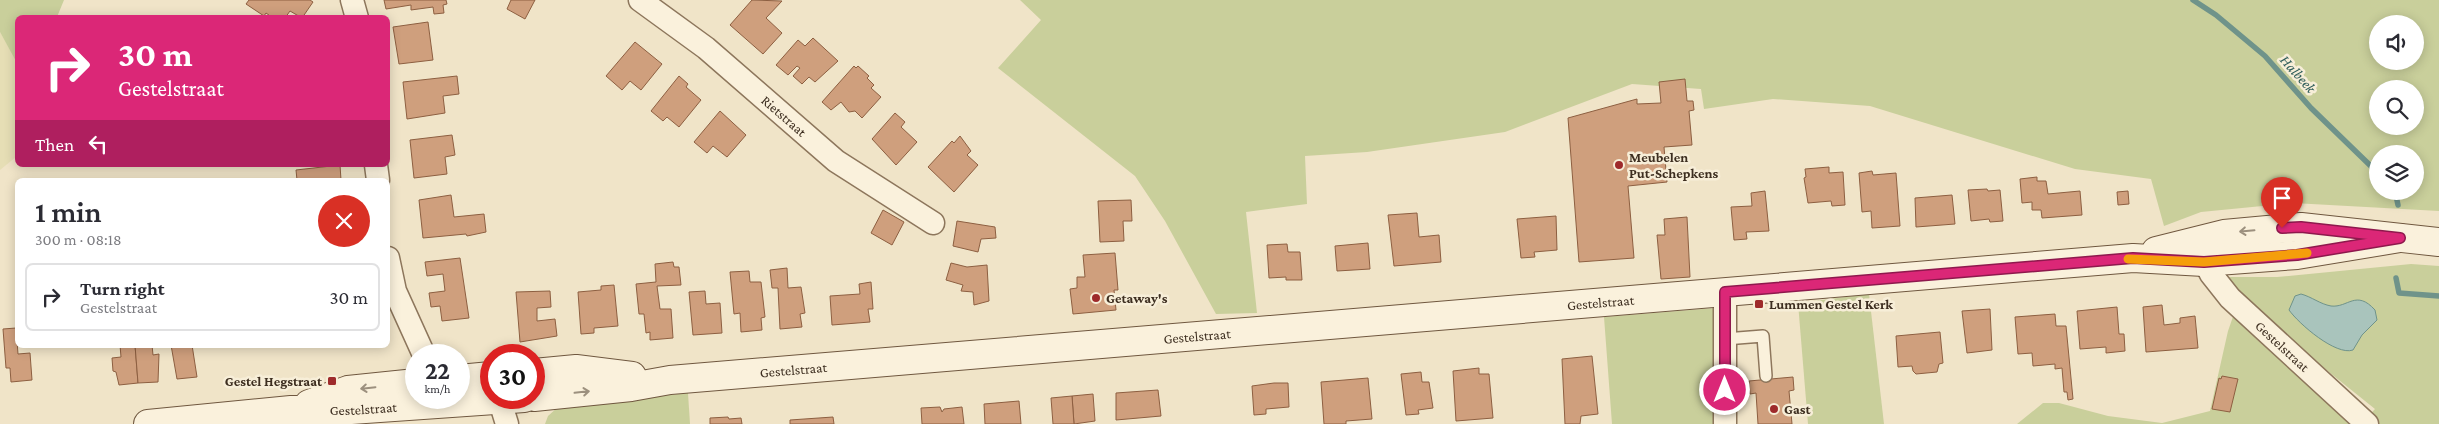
<!DOCTYPE html>
<html lang="en">
<head>
<meta charset="utf-8">
<style>
  body { margin:0; font-family:"Crimson Pro",serif; background:#f7f7f7; color:#2b2b33; height:100vh; display:flex; flex-direction:column; font-size:19px; white-space:nowrap }
  * { box-sizing:border-box; margin:0 }
  p { font-size:16px; color:#7c7c81 }
  .icon { flex:none; width:28px; height:28px; fill:none; stroke:currentColor; stroke-width:2; stroke-linecap:round; stroke-linejoin:round }
  .map { position:relative; flex:1; overflow:hidden }
  .side { position:absolute; left:15px; top:178px; width:375px; height:170px; display:flex; flex-direction:column; background:#fff; border-radius:8px; box-shadow:0 2px 12px #0003 }
  .side>* { flex:none }
  .hud { position:absolute; left:15px; top:15px; width:375px; height:152px; border-radius:8px; box-shadow:0 2px 12px #0003; background:#db2777; color:#fff; overflow:hidden }
  .tools { position:absolute; left:2369px; top:15px; display:grid; gap:10px }
  .tools a { display:grid; place-items:center; width:55px; height:55px; border-radius:50%; background:#fff; box-shadow:0 2px 12px #0003; font-size:25px }
  .speed { position:absolute; left:405px; top:344px; display:flex; gap:10px; font-size:25px; font-weight:700; text-align:center }
  .speed>* { display:grid; place-content:center; width:65px; height:65px; border-radius:50%; background:#fff; box-shadow:0 2px 12px #0003; line-height:1 }
  .speed small { font-size:12px; font-weight:400 }
  .speed .limit { border:8px solid #d22; background:#fff; color:#111 }
  .pin { position:absolute; display:grid; place-items:center; width:42px; height:42px; color:#fff; margin:-51px -21px; border-radius:50% 50% 50% 0; rotate:-45deg; box-shadow:0 0 5px #0007 }
  .pin .icon { rotate:45deg }
  .me { position:absolute; width:55px; margin:-28px; rotate:0deg; stroke-linejoin:round; filter:drop-shadow(0 0 4px #0008) }
  .turn { display:flex; align-items:center; gap:18px; height:105px; padding:0 20px; font-size:22px }
  .turn .icon { width:65px; height:65px; stroke-width:2.5 }
  .turn b { display:block; font-size:35px; line-height:42px }
  .then { display:flex; align-items:center; height:48px; padding:0 20px; background:#0003; gap:10px; font-size:19px }
  .round { display:grid; place-items:center; flex:none; width:52px; height:52px; border-radius:26px; background:#f7f7f7 }
  .summary { display:flex; align-items:center; justify-content:space-between; height:85px; padding:0 20px }
  h1 { font-size:30px; font-weight:600; line-height:38px }
  ul { padding:0; list-style:none }
  li { display:flex; align-items:center; gap:15px; height:68px; margin:0 10px 8px; padding:0 10px; border:2px solid #e1e1e2; border-radius:8px }
  li div { flex:1 }
  li b { display:block; font-size:19px }
  li em { font-style:normal }
  .map>svg:first-child { display:block }
  .farmland { fill:#e6deb5 }
  .green { fill:#c9cf9b; fill-rule:evenodd }
  .water { fill:#a9c4bc; stroke:#6f938a }
  .lines { fill:none; stroke-linecap:round; stroke-linejoin:round }
  .stream { stroke:#6f938a; stroke-width:5.5 }
  .building { fill:#cf9f7d; stroke:#8d5f41 }
  .lane-casing { stroke:#8d765c; stroke-width:14 }
  .street-casing { stroke:#8d765c; stroke-width:25 }
  .secondary-casing { stroke:#6f573f; stroke-width:30 }
  .lane { stroke:#faf1dc; stroke-width:11 }
  .street { stroke:#faf1dc; stroke-width:22 }
  .secondary { stroke:#faf1dc; stroke-width:28 }
  .oneway { stroke:#9c907e }
  .route-casing { stroke:#8e194d; stroke-width:12 }
  .route { stroke:#db2777; stroke-width:9 }
  .slow { stroke:#f59e0b; stroke-width:9 }
  .poi-dot { fill:#9e2a2b; stroke:#f7eed8; stroke-width:2 }
  .labels { text-anchor:middle; dominant-baseline:central; stroke-width:5; stroke-linejoin:round; paint-order:stroke }
  .street-label { font-size:14px; fill:#3d2e20; stroke:#f7eed8 }
  .poi-label { font-size:14px; font-weight:bold; fill:#3d2e20; stroke:#f7eed8; text-anchor:start }
  .water-label { font-size:15px; font-style:italic; fill:#2f5d5a; stroke:#f7eed8 }
</style>
</head>
<body>
<div class="map">
<svg width="2439" height="424" viewBox="0 0 2439 424">
  <rect width="100%" height="100%" fill="#f0e4c8"/>
  <polygon class="farmland" points="0,32 18,63 17,156 0,170"/>
  <g class="green">
    <polygon points="0,0 64,0 57,17 18,18 17,63 0,32"/>
    <path d="M1020,0H2439V211L2293,203L2201,212L2164,226L2151,179L2075,169L1870,106L1773,99L1704,109L1701,89L1632,84L1505,132L1367,152L1305,156L1307,204L1246,212L1257,313L1216,314L1165,221L1135,176L998,68L1041,20ZM2378,24H2415V61H2378ZM2378,89H2415V126H2378ZM2378,154H2415V191H2378Z"/>
    <polygon points="2411,264 2439,266 2439,424 2017,424 2043,403 2059,403 2108,416 2162,423 2210,411 2228,331 2235,311 2363,422 2375,409 2247,306 2226,277 2277,277"/>
    <polygon points="1869,294 1884,424 1808,424 1798,303"/>
    <polygon points="1715,308 1716,337 1714,355 1719,424 1612,424 1604,317"/>
    <polygon points="688,393 690,424 545,424 548,416 558,407"/>
  </g>
  <path class="water" d="M2301,294C2312,297 2320,304 2331,306C2348,308 2356,289 2375,310L2377,320L2362,335L2353,350C2336,356 2299,324 2289,310L2295,296Z"/>
  <g class="lines">
    <g class="stream">
      <polyline points="2193,0 2216,15 2265,56 2311,108 2378,173"/>
      <polyline points="2395,191 2398,205"/>
      <polyline points="2396,278 2399,293 2439,296"/>
    </g>
  </g>
  <g class="building">
    <polygon points="249,0 310,0 313,2 302,18 290,11 285,18 273,18 266,13 264,16 246,4"/>
    <polygon points="384,0 446,0 447,4 443,5 444,13 434,14 433,7 411,10 411,5 386,9"/>
    <polygon points="511,0 535,0 525,19 507,9"/>
    <polygon points="752,0 782,1 766,18 782,33 763,54 730,25"/>
    <polygon points="428,22 433,60 399,64 393,27"/>
    <polygon points="813,38 838,61 815,82 809,77 802,84 793,76 800,68 797,66 788,75 776,65 798,40 805,46"/>
    <polygon points="635,42 662,64 641,90 630,81 622,90 606,76"/>
    <polygon points="854,66 856,68 858,66 869,76 867,78 874,85 871,88 881,97 862,118 855,111 849,112 841,102 831,110 822,102"/>
    <polygon points="457,76 459,94 443,96 445,113 407,119 403,82"/>
    <polygon points="679,76 688,84 686,87 701,100 679,127 667,117 663,121 651,111"/>
    <polygon points="1685,79 1687,101 1693,101 1694,110 1689,111 1692,145 1664,147 1667,182 1628,186 1634,258 1579,262 1568,118 1637,99 1637,104 1661,103 1659,82"/>
    <polygon points="720,111 746,135 727,157 713,146 707,153 694,142"/>
    <polygon points="895,113 905,122 901,127 917,142 896,165 872,139"/>
    <polygon points="452,135 455,155 445,157 447,174 414,178 410,140"/>
    <polygon points="960,136 971,151 967,155 978,165 954,192 928,167 952,141 954,143"/>
    <polygon points="340,165 341,180 297,180 296,170"/>
    <polygon points="1829,167 1829,173 1843,172 1845,205 1832,206 1831,201 1808,203 1804,178 1806,177 1805,169"/>
    <polygon points="1872,171 1873,175 1896,173 1900,226 1872,228 1871,211 1862,212 1859,173"/>
    <polygon points="2037,177 2037,181 2046,181 2048,194 2080,191 2082,215 2042,218 2041,210 2032,210 2032,202 2022,203 2020,179"/>
    <polygon points="1987,189 1988,191 2000,190 2003,221 1990,222 1989,219 1971,221 1968,190"/>
    <polygon points="1765,191 1769,231 1746,232 1747,239 1734,240 1731,207 1752,206 1751,193"/>
    <polygon points="2128,191 2129,204 2118,205 2117,192"/>
    <polygon points="451,195 454,217 484,214 486,232 467,236 466,234 423,238 419,200"/>
    <polygon points="1952,195 1955,224 1916,227 1915,198"/>
    <polygon points="1131,200 1132,221 1123,221 1124,241 1100,242 1098,201"/>
    <polygon points="883,210 904,222 892,245 871,233"/>
    <polygon points="1417,213 1419,237 1439,235 1441,262 1394,266 1388,215"/>
    <polygon points="1556,216 1557,250 1534,252 1535,257 1521,258 1517,219"/>
    <polygon points="1687,217 1690,277 1661,279 1657,235 1665,235 1664,219"/>
    <polygon points="957,221 995,227 996,238 981,239 978,252 953,246"/>
    <polygon points="1368,243 1370,269 1337,271 1335,246"/>
    <polygon points="1287,244 1288,252 1300,252 1302,280 1286,280 1286,277 1269,278 1267,245"/>
    <polygon points="1115,253 1118,290 1114,290 1116,310 1073,314 1070,289 1077,288 1077,277 1085,277 1083,255"/>
    <polygon points="460,258 469,318 442,321 440,306 431,307 429,293 445,291 443,274 427,276 425,262"/>
    <polygon points="673,262 674,267 679,267 681,285 657,286 660,309 671,309 673,338 650,340 650,332 646,333 644,314 639,314 636,284 656,282 655,264"/>
    <polygon points="951,263 967,267 987,265 989,301 974,305 973,292 961,291 963,285 946,280"/>
    <polygon points="787,268 788,288 801,287 805,313 800,314 802,327 780,329 778,288 772,288 770,270"/>
    <polygon points="749,271 750,282 761,282 765,317 761,318 762,330 741,332 740,313 734,314 730,272"/>
    <polygon points="871,282 873,309 868,309 870,322 832,325 830,296 860,294 859,284"/>
    <polygon points="614,285 618,326 594,328 594,333 581,334 578,292 601,290 601,286"/>
    <polygon points="550,291 551,307 537,308 537,321 555,319 557,336 520,342 516,292"/>
    <polygon points="705,291 706,304 720,303 722,333 693,335 689,292"/>
    <polygon points="2162,305 2164,325 2180,323 2180,318 2195,316 2198,348 2146,352 2143,307"/>
    <polygon points="2117,307 2119,334 2124,334 2125,351 2106,353 2106,347 2080,349 2077,311"/>
    <polygon points="1990,309 1992,350 1967,353 1962,311"/>
    <polygon points="2055,314 2056,326 2066,326 2073,399 2068,400 2067,392 2064,392 2062,368 2055,369 2055,364 2033,366 2032,353 2018,354 2015,317"/>
    <polygon points="16,328 18,354 30,353 32,380 11,382 10,368 6,368 3,329"/>
    <polygon points="1940,332 1943,363 1939,364 1937,372 1916,374 1913,371 1912,366 1898,367 1896,336"/>
    <polygon points="120,345 135,345 138,383 119,385 116,372 113,371 112,358 121,357"/>
    <polygon points="135,345 152,345 153,355 159,354 158,382 138,383"/>
    <polygon points="171,345 192,345 197,377 177,379"/>
    <polygon points="1592,356 1598,414 1581,416 1580,424 1565,424 1562,359"/>
    <polygon points="1479,368 1479,374 1489,374 1493,418 1456,421 1453,371"/>
    <polygon points="1421,372 1422,382 1429,382 1433,408 1418,410 1419,414 1406,415 1401,374"/>
    <polygon points="2222,376 2238,379 2230,412 2212,409 2219,378 2221,379"/>
    <polygon points="1793,377 1794,390 1789,391 1792,424 1758,424 1756,393 1750,394 1749,381"/>
    <polygon points="1368,378 1372,419 1346,421 1346,424 1324,424 1321,382"/>
    <polygon points="1274,383 1288,383 1289,407 1266,409 1266,414 1254,415 1252,386"/>
    <polygon points="1158,390 1161,416 1116,420 1116,393"/>
    <polygon points="1093,394 1095,421 1074,424 1072,396"/>
    <polygon points="1072,396 1074,424 1053,424 1051,398"/>
    <polygon points="1019,401 1021,424 985,424 984,404"/>
    <polygon points="940,407 942,412 944,409 962,407 964,424 922,424 921,408"/>
    <polygon points="728,417 729,419 741,418 742,424 710,424 710,418"/>
    <polygon points="833,417 834,424 790,424 790,420"/>
  </g>
  <g class="lines">
    <g class="lane-casing">
      <polyline id="lane" points="1725,339 1763,336 1766,376"/>
    </g>
    <g class="street-casing">
      <g id="street">
        <polyline points="352,0 357,18"/>
        <path id="s1" d="M640,0L706,48L836,161L933,223"/>
        <polyline points="376,165 378,180"/>
        <path id="s2" d="M2198,249L2211,274L2230,298L2367,424"/>
        <polyline points="388,258 395,291 424,355"/>
        <polyline points="1725,292 1725,424"/>
        <polyline points="499,398 507,424"/>
      </g>
    </g>
    <g class="secondary-casing">
      <g id="secondary">
        <polyline points="2156,251 2224,234 2301,227 2439,242"/>
        <polyline points="534,373 576,369 632,376"/>
        <polyline points="459,379 491,376"/>
        <path id="s3" d="M534,397L631,387L670,380L2133,258L2204,262L2297,255L2400,238"/>
        <polyline points="309,404 348,390 416,383"/>
        <path id="s4" d="M148,424L291,410H351L524,398"/>
      </g>
    </g>
    <use href="#lane" class="lane"/>
    <use href="#street" class="street"/>
    <use href="#secondary" class="secondary"/>
  </g>
  <defs><path id="oneway-shaft" d="M-6 0H5M1.5-3L5.5 0L1.5 3" fill="none" stroke-width="1.6" stroke-linecap="round" stroke-linejoin="round" transform="scale(1.25)"/></defs>
  <g class="oneway">
    <use href="#oneway-shaft" transform="translate(2247 231) rotate(175)"/>
    <use href="#oneway-shaft" transform="translate(368 388) rotate(174)"/>
    <use href="#oneway-shaft" transform="translate(582 392) rotate(-6)"/>
  </g>
  <g class="lines">
    <g class="route-casing">
      <polyline id="route" points="1725,390 1725,292 2133,258 2204,262 2297,255 2400,238 2301,227 2282,228"/>
    </g>
    <use href="#route" class="route"/>
    <polyline class="slow" points="2128,259 2204,262 2307,253"/>
  </g>
  <g class="poi-dot">
    <circle cx="1619" cy="165" r="5"/>
    <circle cx="1096" cy="298" r="5"/>
    <rect x="1754" y="299" width="10" height="10" rx="2.5"/>
    <rect x="327" y="376" width="10" height="10" rx="2.5"/>
    <circle cx="1774" cy="409" r="5"/>
  </g>
  <g class="labels">
    <g class="street-label">
      <text stroke="none"><textPath href="#s1" startOffset="185">Rietstraat</textPath></text>
      <text stroke="none"><textPath href="#s3" startOffset="1071">Gestelstraat</textPath></text>
      <text stroke="none"><textPath href="#s3" startOffset="666">Gestelstraat</textPath></text>
      <text stroke="none"><textPath href="#s2" startOffset="130">Gestelstraat</textPath></text>
      <text stroke="none"><textPath href="#s3" startOffset="261">Gestelstraat</textPath></text>
      <text stroke="none"><textPath href="#s4" startOffset="216">Gestelstraat</textPath></text>
    </g>
    <g class="poi-label">
      <text x="1629" y="157">Meubelen<tspan x="1629" dy="16">Put-Schepkens</tspan></text>
      <text x="1106" y="298">Getaway's</text>
      <text x="1769" y="304">Lummen Gestel Kerk</text>
      <text x="322" y="381" text-anchor="end">Gestel Hegstraat</text>
      <text x="1784" y="409">Gast</text>
    </g>
    <g class="water-label">
      <text transform="translate(2298 74) rotate(48)">Halbeek</text>
    </g>
  </g>
</svg>
<div class="tools">
<a><svg class="icon" aria-label="sound" viewBox="0 0 24 24"><path d="M4 9h4l5-4v14l-5-4H4zM17 9q2 3 0 6"/></svg></a>
<a><svg class="icon" aria-label="search" viewBox="0 0 24 24"><circle cx="10" cy="10" r="6"/><path d="M15 15l6 6"/></svg></a>
<a><svg class="icon" aria-label="layers" viewBox="0 0 24 24"><path d="M12 4l9 5-9 5-9-5zM3 14l9 5 9-5"/></svg></a>
</div>
<div class="speed"><div>22<small>km/h</small></div><div class="limit">30</div></div>
<div class="pin" style="left:2282px;top:228px;background:#d93025"><svg class="icon" aria-label="arrive" viewBox="0 0 24 24"><path d="M6 21V4h12l-3 4 3 4H6"/></svg></div>
<svg class="me" style="left:1725px;top:390px" viewBox="-20 -20 40 40"><circle r="17" fill="#db2777" stroke="#fff" stroke-width="3"/><path d="M0-11L8 9 0 5-8 9z" fill="#fff"/></svg>
<div class="hud">
<div class="turn"><svg class="icon" aria-label="right" viewBox="0 0 24 24"><path d="M7 20v-9h11M14 6l5 5-5 5"/></svg><div><b>30 m</b>Gestelstraat</div></div>
<div class="then">Then<svg class="icon" aria-label="left" viewBox="0 0 24 24"><path d="M17 20v-9H6M10 6l-5 5 5 5"/></svg></div>
</div>
<section class="side">
<div class="summary"><div><h1>1 min</h1><p>300 m · 08:18</p></div><a class="round" style="background:#d93025;color:#fff"><svg class="icon" aria-label="close" viewBox="0 0 24 24"><path d="M6 6l12 12M18 6L6 18"/></svg></a></div>
<ul>
<li><svg class="icon" aria-label="right" viewBox="0 0 24 24"><path d="M7 20v-9h11M14 6l5 5-5 5"/></svg><div><b>Turn right</b><p>Gestelstraat</p></div><em>30 m</em></li>
</ul>
</section>
</div>
</body>
</html>
